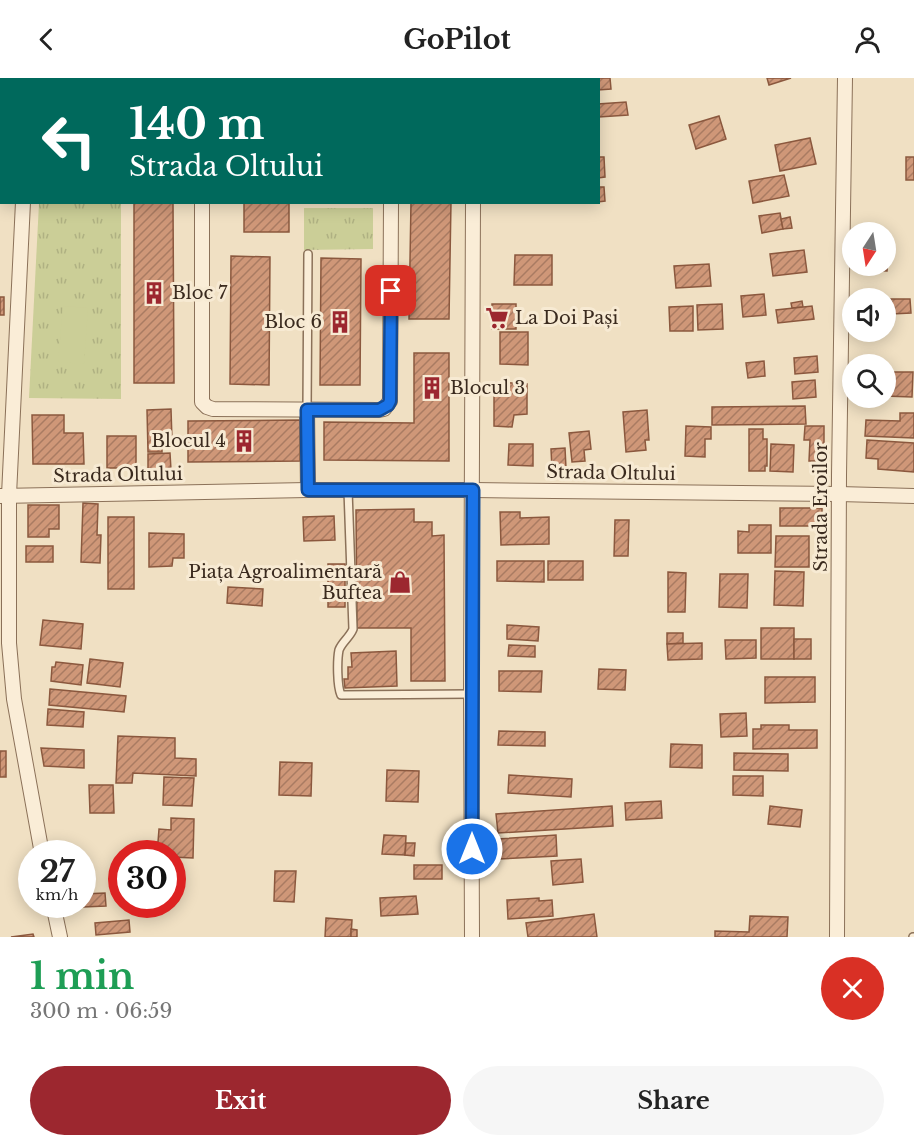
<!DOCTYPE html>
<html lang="en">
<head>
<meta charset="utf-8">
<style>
  body { margin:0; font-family:"Libre Baskerville",serif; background:#f6f6f6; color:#222; height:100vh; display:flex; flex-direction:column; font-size:22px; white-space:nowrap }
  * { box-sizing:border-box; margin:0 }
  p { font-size:20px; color:#767676 }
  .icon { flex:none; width:33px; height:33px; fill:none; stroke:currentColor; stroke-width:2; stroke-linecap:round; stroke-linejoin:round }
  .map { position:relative; height:859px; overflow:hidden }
  .drawer { display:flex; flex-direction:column; background:#fff; flex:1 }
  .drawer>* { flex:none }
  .guide { position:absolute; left:0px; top:0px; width:600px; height:126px; box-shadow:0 3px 15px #0003; background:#00695c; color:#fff; overflow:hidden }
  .needle { width:39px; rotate:192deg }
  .buttons { position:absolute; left:842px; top:144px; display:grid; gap:12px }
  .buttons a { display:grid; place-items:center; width:54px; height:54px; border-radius:50%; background:#fff; box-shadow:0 3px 15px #0003; font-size:30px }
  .speed { position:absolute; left:18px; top:762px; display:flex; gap:12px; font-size:30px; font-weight:700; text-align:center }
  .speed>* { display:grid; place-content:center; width:78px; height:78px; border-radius:50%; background:#fff; box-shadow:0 3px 15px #0003; line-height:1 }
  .speed small { font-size:15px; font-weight:400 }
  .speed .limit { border:9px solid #d22; background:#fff; color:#111 }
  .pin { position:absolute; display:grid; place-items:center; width:51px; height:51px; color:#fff; margin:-26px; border-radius:12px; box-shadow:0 3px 9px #0006 }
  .me { position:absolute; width:66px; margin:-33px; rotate:0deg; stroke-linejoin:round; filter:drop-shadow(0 0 4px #0008) }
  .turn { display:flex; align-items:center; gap:21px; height:126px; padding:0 30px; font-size:27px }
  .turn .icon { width:78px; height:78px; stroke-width:2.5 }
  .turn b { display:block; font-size:42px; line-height:51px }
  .round { display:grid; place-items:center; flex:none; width:63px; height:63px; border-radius:32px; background:#f6f6f6 }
  .overview { display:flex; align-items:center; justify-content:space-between; height:102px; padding:0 30px }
  h1 { font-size:36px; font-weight:700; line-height:45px; color:#1e9e55 }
  .cta { display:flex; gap:12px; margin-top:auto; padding:12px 30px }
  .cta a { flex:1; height:69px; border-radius:36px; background:#9c272f; color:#fff; font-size:24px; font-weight:700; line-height:69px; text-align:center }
  .cta a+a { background:#f6f6f6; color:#222 }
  header { display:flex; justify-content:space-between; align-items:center; height:78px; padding:0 30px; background:#fff; font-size:27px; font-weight:700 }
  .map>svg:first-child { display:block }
  .grass { fill:url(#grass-tufts) }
  .pitch { fill:#cbce97 }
  .building { fill:url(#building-hatch); stroke:#8b583e; stroke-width:1.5 }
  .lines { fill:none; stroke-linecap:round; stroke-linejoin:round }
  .service-casing { stroke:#8b7159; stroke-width:10 }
  .minor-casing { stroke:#8b7159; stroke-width:16 }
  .service { stroke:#faedd7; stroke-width:7 }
  .minor { stroke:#faedd7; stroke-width:14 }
  .route-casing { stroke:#114b97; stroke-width:15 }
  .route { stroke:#1a73e8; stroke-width:10 }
  .labels { text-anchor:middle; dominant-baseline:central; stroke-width:6; stroke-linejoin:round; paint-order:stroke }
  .poi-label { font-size:18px; fill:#3a2a1e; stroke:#f7ead3; text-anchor:start }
  .street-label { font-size:18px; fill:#3a2a1e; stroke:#f7ead3 }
</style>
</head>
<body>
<header><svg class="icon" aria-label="back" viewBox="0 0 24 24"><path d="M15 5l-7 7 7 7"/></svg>GoPilot<svg class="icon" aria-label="person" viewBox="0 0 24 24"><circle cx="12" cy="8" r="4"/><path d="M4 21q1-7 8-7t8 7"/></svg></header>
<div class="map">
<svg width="914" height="859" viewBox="0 0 914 859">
  <defs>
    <pattern id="grass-tufts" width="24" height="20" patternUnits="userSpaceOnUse" patternTransform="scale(1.5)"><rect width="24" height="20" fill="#cbce97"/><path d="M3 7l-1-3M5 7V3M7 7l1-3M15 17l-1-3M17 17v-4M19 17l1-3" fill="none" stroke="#afb182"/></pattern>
    <pattern id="building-hatch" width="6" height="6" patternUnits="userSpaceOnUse" patternTransform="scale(1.5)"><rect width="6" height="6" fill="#cf9778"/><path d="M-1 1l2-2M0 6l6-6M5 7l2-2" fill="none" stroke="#a97b62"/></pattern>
  </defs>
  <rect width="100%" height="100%" fill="#f0e0c3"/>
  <g class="grass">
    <polygon points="39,125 121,125 121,321 29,320"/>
    <polygon points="304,130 373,130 373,171 304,172"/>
  </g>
  <polygon class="pitch" points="63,228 88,230 84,286 58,284"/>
  <g class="building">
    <rect x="39" y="0" width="32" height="2"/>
    <polygon points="131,0 198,0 129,2"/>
    <rect x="323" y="0" width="44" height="2"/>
    <rect x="415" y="0" width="36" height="2"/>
    <rect x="512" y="0" width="29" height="2"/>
    <polygon points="580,0 610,0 611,11 598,12 598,2"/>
    <polygon points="767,0 791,0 769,7"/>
    <polygon points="626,24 628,37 599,39 598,26"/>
    <polygon points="719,38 726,61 696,71 689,47"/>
    <polygon points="810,60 816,86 780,93 775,67"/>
    <polygon points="598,79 604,79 605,99 598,100"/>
    <rect x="906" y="79" width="8" height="23"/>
    <polygon points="784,97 789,118 753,125 749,103"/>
    <polygon points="598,109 604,109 605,123 598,124"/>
    <polygon points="134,124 173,124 174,305 134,305"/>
    <rect x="244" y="124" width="45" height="30"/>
    <polygon points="411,124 451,124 449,241 409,241"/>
    <polygon points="780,135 783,151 762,155 759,138"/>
    <polygon points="790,139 792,150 783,151 781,141"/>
    <polygon points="804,172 807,194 773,198 770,176"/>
    <polygon points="515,177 552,177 552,207 514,207"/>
    <polygon points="231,178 270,179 269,307 230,306"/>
    <polygon points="321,180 361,181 360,307 320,307"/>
    <polygon points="885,180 888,180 887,193 865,192 865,188 885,188"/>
    <polygon points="709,186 711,208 676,210 674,188"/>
    <polygon points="764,216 766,237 743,239 741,218"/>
    <rect x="0" y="219" width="4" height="18"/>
    <polygon points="891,221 910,221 911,235 891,236"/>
    <polygon points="802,223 803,229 792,230 791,225"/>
    <rect x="492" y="226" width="24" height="25"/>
    <polygon points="722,226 723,251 698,252 697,227"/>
    <polygon points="693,228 693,253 670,253 669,229"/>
    <polygon points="812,228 814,241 778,245 776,232"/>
    <polygon points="500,254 528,254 528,287 500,286"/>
    <polygon points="414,275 449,275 449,383 324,382 324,344 414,345"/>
    <polygon points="817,278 818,294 795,296 794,280"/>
    <polygon points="764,283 765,298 748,300 746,285"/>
    <polygon points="885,294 913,294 912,319 885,318"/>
    <polygon points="815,302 816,319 793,321 792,304"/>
    <polygon points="494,304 527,306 527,336 514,337 512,349 494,348"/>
    <polygon points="805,328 806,346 712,347 712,329"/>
    <polygon points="171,331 172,362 162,362 162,374 148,374 147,332"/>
    <polygon points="647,332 649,362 645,362 646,372 626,374 623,334"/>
    <polygon points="900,335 914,335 914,360 865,358 866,342 900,343"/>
    <polygon points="32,337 64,337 64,355 83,355 84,386 33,386"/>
    <polygon points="300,342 300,383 188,384 188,343"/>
    <polygon points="686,348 711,349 711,361 705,361 705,379 685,378"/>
    <polygon points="805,348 824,348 824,383 809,383 810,362 804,362"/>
    <polygon points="749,351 763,351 763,361 767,361 767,388 765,388 765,393 749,393"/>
    <polygon points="589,353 591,371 584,372 585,383 572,384 569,355"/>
    <rect x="107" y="358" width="29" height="32"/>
    <polygon points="867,362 914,365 914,394 878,391 878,381 866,380"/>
    <polygon points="509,366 533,366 533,388 508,387"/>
    <polygon points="771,366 794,367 793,394 770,393"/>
    <polygon points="565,370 566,390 552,391 551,371"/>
    <polygon points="170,375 171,392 148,392 148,376"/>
    <polygon points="83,425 98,426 97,457 101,457 100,485 81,484"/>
    <polygon points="28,427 59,427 59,451 49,451 49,459 28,459"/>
    <rect x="780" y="430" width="42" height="18"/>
    <polygon points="414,431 414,444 432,444 432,458 444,457 445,603 411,603 411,550 357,550 356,432"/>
    <polygon points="500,434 520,434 520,440 549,439 549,466 501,467"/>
    <polygon points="334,438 335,462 304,463 303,439"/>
    <rect x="108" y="439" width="26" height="72"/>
    <polygon points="615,442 629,442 628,478 614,478"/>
    <polygon points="749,447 771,447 771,475 738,475 738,453 749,454"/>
    <polygon points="149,455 184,456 184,480 173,480 172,488 149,489"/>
    <polygon points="776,458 809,458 809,489 775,489"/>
    <rect x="26" y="468" width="27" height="16"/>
    <polygon points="497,483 544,483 544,504 497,503"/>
    <rect x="548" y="483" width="35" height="19"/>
    <rect x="328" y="486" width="17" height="43"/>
    <polygon points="775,493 804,494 803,528 774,527"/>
    <polygon points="668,494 686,495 685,534 668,534"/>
    <polygon points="720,496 748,496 747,530 719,529"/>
    <polygon points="228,509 263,511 262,528 227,525"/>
    <polygon points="43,542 83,546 81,571 40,567"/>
    <polygon points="507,547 539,549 538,563 507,561"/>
    <rect x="761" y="550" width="33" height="31"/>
    <polygon points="667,555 683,555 683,565 667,566"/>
    <rect x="794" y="561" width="17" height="20"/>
    <polygon points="725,562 756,562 756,580 726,581"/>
    <polygon points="702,565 702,581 668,582 667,566"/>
    <polygon points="509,567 535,568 535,579 508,578"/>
    <polygon points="396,573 397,608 345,610 344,601 348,601 348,589 352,589 351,575"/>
    <polygon points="90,581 123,585 120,609 87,605"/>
    <polygon points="56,584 83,587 81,607 51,603 52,589 55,589"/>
    <polygon points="599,591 626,592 625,612 598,611"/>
    <polygon points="499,593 542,593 541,614 499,613"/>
    <polygon points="765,599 815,599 815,624 765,625"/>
    <polygon points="50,611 126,618 124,634 49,627"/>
    <polygon points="48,631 84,634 83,649 47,647"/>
    <polygon points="746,635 747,658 721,659 720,636"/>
    <polygon points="761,647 789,647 789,652 817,652 817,670 753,671 753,651 761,651"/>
    <polygon points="499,653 545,654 545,668 498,667"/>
    <polygon points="118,658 175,660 175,680 196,681 196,698 133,695 132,705 116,705"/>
    <polygon points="671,666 702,667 702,690 670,689"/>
    <polygon points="41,670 84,672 84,690 44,688"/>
    <rect x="0" y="673" width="6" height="26"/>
    <polygon points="734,675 788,676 788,693 734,692"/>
    <polygon points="280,684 312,685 311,718 279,717"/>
    <polygon points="387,692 419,693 418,724 386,723"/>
    <polygon points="509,697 572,701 571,719 508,715"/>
    <polygon points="733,698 763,698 763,718 733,717"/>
    <polygon points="164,699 194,700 192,728 163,727"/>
    <polygon points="89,707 113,707 114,735 90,735"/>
    <polygon points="661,723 662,740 626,742 625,725"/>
    <polygon points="612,728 613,748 498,755 496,736"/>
    <polygon points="770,728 802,732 800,749 768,746"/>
    <polygon points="171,740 194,741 193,780 172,779 172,776 148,776 148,764 158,764 159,751 171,752"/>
    <polygon points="384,757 406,758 405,777 382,776"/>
    <polygon points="556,757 557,778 499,781 498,761"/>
    <polygon points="406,765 415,765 414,778 405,777"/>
    <polygon points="581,781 583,804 553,807 551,783"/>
    <rect x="414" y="787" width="28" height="14"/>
    <polygon points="275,793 296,793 294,824 274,823"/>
    <polygon points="105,815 106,828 83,829 83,816"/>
    <polygon points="416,818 418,836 381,838 380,820"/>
    <polygon points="539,820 539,823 552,822 553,838 508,841 507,822"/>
    <polygon points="594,836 597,859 528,859 526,845"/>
    <polygon points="750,838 788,839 787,859 715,859 715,853 749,854"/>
    <polygon points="326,840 352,842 351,859 325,859"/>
    <polygon points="129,842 130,854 96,857 95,845"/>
    <polygon points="351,851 357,852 357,859 351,859"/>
    <polygon points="33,856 34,859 11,859"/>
  </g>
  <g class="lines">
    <g class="service-casing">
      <g id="service">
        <polyline points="307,332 308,176"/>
        <path d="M348,412L353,551C350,559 342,564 339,572C337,582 337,608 341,617L471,616"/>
        <polyline points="913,859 914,859"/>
      </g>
    </g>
    <g class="minor-casing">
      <g id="minor">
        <polyline points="17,0 17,2"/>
        <polyline points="228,2 230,0"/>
        <polyline points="392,2 392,0"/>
        <polyline points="474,2 474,0"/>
        <polyline points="23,124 9,417 9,565 14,621 42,776"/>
        <polyline points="202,124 202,324 207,329 213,331 379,332 384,331 390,323 391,124"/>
        <polyline points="307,332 308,412"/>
        <polyline points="0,418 308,412 473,412 839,416 914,418"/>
        <polyline points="53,826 60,859"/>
        <polyline points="472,859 471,616 473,124"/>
        <polyline points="837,859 839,397 845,0"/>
      </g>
    </g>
    <use href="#service" class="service"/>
    <use href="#minor" class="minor"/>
  </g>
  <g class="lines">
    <g class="route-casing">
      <polyline id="route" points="391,213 390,323 388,327 379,332 307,332 308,412 473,412 472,771"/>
    </g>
    <use href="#route" class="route"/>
  </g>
  <defs>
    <g id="building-bare" transform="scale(1.8)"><path d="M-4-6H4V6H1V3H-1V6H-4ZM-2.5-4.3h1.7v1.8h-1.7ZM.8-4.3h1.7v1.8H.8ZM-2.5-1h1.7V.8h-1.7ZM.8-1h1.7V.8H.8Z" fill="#9c272f" stroke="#f7ead3" stroke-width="2.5" paint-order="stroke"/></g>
    <g id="supermarket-bare" transform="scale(1.8)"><path d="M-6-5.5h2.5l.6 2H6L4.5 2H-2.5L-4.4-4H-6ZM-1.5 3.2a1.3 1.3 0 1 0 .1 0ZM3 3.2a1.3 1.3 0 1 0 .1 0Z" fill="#9c272f" stroke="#f7ead3" stroke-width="2.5" paint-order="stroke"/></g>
    <g id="shop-bare" transform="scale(1.8)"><path d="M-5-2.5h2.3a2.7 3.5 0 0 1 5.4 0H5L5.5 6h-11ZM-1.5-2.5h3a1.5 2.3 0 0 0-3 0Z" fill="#9c272f" stroke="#f7ead3" stroke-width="2.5" paint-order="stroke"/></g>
  </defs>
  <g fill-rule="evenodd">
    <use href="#building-bare" x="154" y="215"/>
    <use href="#supermarket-bare" x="497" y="240"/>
    <use href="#building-bare" x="340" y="244"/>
    <use href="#building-bare" x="432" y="310"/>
    <use href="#building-bare" x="244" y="363"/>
    <use href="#shop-bare" x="400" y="504"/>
  </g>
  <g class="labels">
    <g class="poi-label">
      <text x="172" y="215">Bloc 7</text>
      <text x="515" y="240">La Doi Pași</text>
      <text x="322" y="244" text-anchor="end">Bloc 6</text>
      <text x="450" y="310">Blocul 3</text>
      <text x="226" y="363" text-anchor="end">Blocul 4</text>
      <text x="382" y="494" text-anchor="end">Piața Agroalimentară<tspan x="382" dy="21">Buftea</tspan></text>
    </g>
    <g class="street-label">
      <text transform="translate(611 395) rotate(1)">Strada Oltului</text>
      <text transform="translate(118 397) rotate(-1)">Strada Oltului</text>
      <text transform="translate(821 429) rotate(-90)">Strada Eroilor</text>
    </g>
  </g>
</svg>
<div class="buttons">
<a><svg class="needle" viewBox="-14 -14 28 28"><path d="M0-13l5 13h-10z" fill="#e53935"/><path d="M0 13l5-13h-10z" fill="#767676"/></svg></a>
<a><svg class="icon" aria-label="sound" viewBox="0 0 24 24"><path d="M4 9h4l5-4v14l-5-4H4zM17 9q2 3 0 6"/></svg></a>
<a><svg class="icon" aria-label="search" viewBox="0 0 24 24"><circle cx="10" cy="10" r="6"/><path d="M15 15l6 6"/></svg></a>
</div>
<div class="speed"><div>27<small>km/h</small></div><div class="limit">30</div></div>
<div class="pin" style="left:391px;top:213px;background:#d93025"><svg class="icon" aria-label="arrive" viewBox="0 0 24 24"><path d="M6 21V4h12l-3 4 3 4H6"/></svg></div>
<svg class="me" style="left:472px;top:771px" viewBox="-20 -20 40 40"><circle r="17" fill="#1a73e8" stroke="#fff" stroke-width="3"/><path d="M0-11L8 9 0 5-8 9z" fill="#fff"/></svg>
<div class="guide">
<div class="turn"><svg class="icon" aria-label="left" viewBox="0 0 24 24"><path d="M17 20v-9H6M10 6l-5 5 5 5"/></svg><div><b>140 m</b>Strada Oltului</div></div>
</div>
</div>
<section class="drawer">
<div class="overview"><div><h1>1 min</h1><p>300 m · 06:59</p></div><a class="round" style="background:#d93025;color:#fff"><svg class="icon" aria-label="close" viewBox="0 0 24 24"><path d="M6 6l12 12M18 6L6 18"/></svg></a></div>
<div class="cta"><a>Exit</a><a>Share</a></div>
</section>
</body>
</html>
